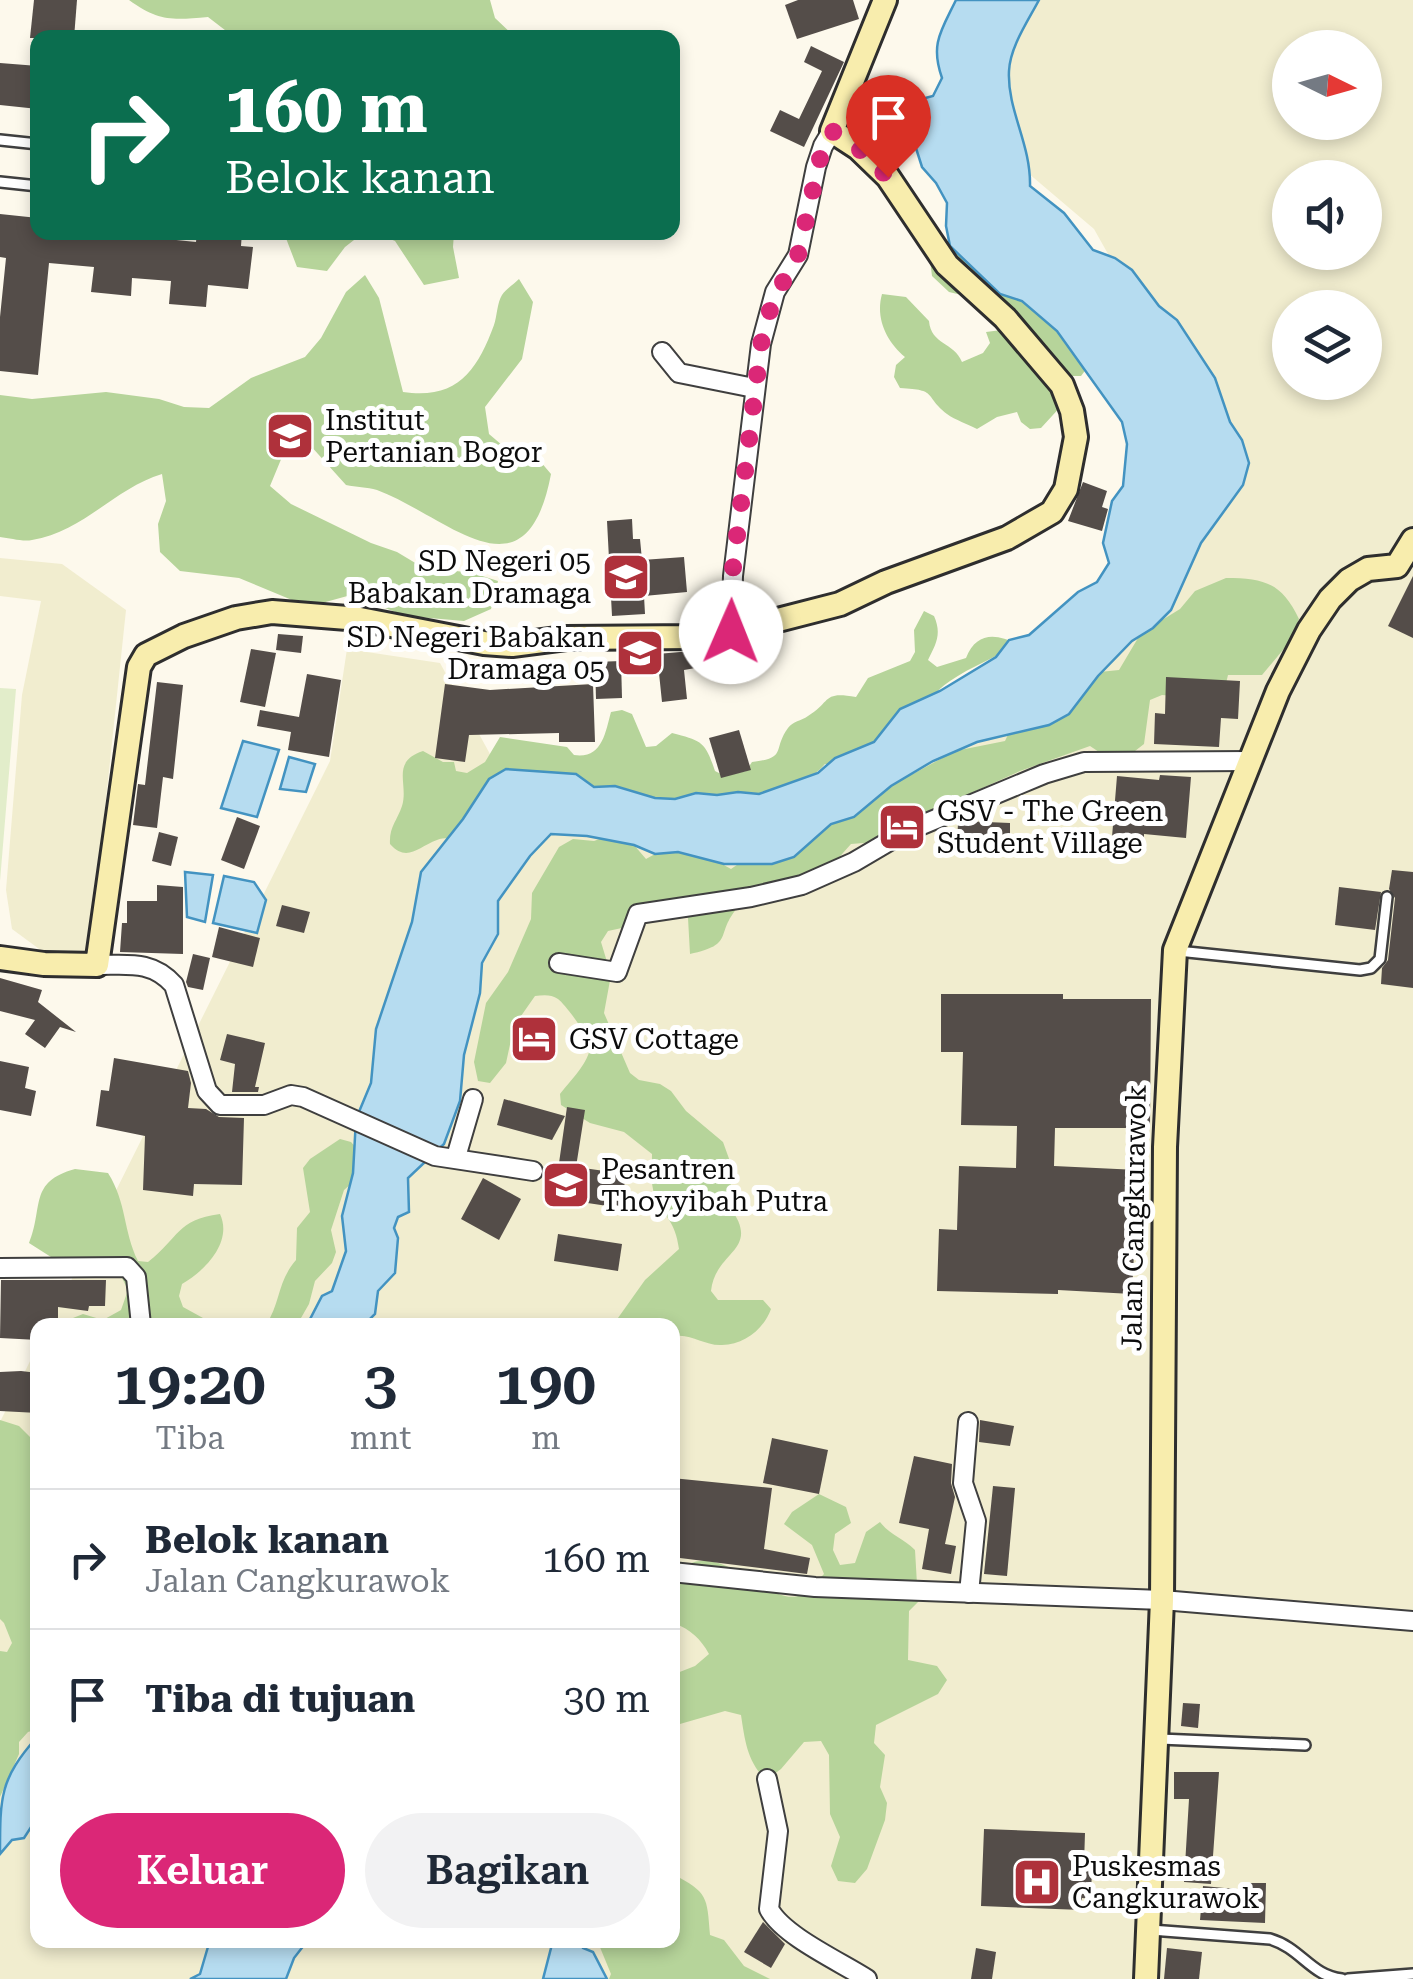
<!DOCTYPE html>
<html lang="id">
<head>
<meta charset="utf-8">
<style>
  body { margin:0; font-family:"Roboto Serif",serif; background:#f2f2f3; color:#1f2937; height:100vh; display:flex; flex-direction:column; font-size:38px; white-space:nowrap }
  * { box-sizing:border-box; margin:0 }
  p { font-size:32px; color:#747a83 }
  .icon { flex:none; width:55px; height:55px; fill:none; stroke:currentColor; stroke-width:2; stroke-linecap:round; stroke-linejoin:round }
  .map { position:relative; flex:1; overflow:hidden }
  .panel { position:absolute; left:30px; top:1318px; width:650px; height:630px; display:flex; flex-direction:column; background:#fff; border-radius:20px; box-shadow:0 5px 15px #0003 }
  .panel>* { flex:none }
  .hud { position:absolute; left:30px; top:30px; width:650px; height:210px; border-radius:20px; box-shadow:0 5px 15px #0003; background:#0b6e4f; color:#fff; overflow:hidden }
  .needle { width:65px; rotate:95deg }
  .buttons { position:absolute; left:1272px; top:30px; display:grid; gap:20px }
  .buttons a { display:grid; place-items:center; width:110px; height:110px; border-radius:50%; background:#fff; box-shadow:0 5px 15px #0003; font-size:50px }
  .pin { position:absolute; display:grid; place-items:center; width:85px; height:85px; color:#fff; margin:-102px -42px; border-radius:50% 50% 50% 0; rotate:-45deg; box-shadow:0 0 10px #0007 }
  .pin .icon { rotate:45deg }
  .me { position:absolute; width:110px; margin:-55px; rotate:1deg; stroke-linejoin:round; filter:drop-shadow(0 0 8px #0008) }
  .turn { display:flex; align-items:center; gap:35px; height:210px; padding:0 30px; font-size:45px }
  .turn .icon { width:130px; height:130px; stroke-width:2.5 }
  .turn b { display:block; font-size:70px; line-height:85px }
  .eta { display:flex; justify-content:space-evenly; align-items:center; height:170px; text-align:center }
  .eta b { font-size:60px; font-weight:600; line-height:70px }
  .action { display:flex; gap:20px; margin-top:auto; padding:20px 30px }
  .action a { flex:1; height:115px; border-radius:60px; background:#db2777; color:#fff; font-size:40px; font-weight:600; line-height:115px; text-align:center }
  .action a+a { background:#f2f2f3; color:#1f2937 }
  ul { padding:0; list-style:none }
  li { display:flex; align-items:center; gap:30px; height:140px; padding:0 30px; border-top:2px solid #e0e1e3 }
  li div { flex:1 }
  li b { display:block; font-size:38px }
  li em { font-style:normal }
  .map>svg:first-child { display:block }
  .farmland { fill:#f1edcf; fill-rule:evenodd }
  .forest { fill:#b6d49a }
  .pitch { fill:#e2edca }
  .water { fill:#b6dcf0; stroke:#4393c1; stroke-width:2.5 }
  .building { fill:#544d49 }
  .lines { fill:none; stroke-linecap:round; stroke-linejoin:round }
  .lane-casing { stroke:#3f3f3f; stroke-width:14 }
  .street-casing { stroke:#3f3f3f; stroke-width:22 }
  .secondary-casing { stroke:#2e2e2e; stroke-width:28 }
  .lane { stroke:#fff; stroke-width:9 }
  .street { stroke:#fff; stroke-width:18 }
  .secondary { stroke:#f8edad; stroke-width:22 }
  .route { stroke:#db2777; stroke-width:18; stroke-dasharray:0 32.4 }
  .labels { text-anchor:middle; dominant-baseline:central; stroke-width:10; stroke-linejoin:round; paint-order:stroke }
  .poi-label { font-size:28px; fill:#0c0c0c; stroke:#fff; text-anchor:start }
  .street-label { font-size:28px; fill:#0c0c0c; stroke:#fff }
</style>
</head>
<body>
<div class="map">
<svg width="1413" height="1979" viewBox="0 0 1413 1979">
  <rect width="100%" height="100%" fill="#fdf9ec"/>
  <g class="farmland">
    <path d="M990,0H1413V1979H0V1422L37,1347L38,1940H672V1325H49L330,761L347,649L440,663L529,825L721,856L1067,685L1234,478L1094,229L975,128ZM1290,48H1365V122H1290ZM1290,178H1365V252H1290ZM1290,308H1365V382H1290Z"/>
    <polygon points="0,558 62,564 126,610 90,951 75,959 46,954 12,929 6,890 22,695 41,601 0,596"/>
  </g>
  <g class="forest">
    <path d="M129,0H490L495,18L515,37H234L208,17C173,20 159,22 129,0Z"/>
    <polygon points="284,233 363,233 345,247 327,271 297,267"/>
    <polygon points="376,233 454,233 453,247 459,278 424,285 395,241"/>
    <path d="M935,241C997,237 1053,324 1087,368L1081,376H1071L1063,383V404L1041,428L1030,429L1021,422L1017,412L997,417L977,429C968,424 955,420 947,414C923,395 939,390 900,388L894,377L896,365L905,357C887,342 875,319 882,294L906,297L929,321C931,345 954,342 962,362L983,353L990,343L986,332L1017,328L970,297L949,292L932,276L929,252Z"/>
    <path d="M365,275L379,298L403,392C457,400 477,371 494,325C497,316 497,303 502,295C506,289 514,284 519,279L533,302L522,359L485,407L489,434L509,451L534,454L551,474C526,605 449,517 377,490C367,487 356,487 346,485L309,444L282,457L270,486L291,504L371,543L397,552L422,567L473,573L498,581L491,609L464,621L406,616L351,595L322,603L292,600L239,578L180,571L160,552L158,524L166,501L162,474C115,488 83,532 32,540C23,542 10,538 0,537V395L32,399L106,392L159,399L184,407L209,408L251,378L305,357L321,338L346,292Z"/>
    <path d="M1226,578C1264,578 1282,583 1299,619L1287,645L1262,675H1228L1222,700L1162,695L1150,700L1144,744L1135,751L1111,760L1090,746L1020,771L929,812L876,842L851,844L818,881L738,907C714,935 736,944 690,954L688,918L677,916L608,931L601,942L611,975L604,1013L630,1073L639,1080L660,1084L671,1091L686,1111L723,1142L732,1167L729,1206C763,1251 715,1250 711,1291L718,1300H763L771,1309C764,1329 744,1345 722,1345C705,1346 692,1334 676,1336L673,1340L672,1325H613L645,1280L679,1249C675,1220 665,1219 655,1196C650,1184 652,1167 652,1154L624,1132L590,1123L561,1105L560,1094C569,1082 590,1062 590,1046C590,1038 566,1005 558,999C551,994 543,995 535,996L514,1026L506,1063L490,1083L478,1081L474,1062L486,1003L508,972L531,919L532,893L559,847L573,839L594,841L605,837L634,845L646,859L655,854L695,849L731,869L750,856L823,831L892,775L913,774L955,751L1005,741L1014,722L1090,673L1119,670L1141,633L1180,609L1195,591Z"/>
    <path d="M924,611L934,616C942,634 936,644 928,660L937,667L966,658C976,632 996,633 1017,644C995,658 972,666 950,681C915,705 875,772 825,764C808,785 782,783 758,794L464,839C455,839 445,837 437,840C418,847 407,863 390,844C389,827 397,821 402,806C409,784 390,762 423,751L443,762H454L456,771L467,773L485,762L500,737L567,747L574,755C602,759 605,734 611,712L622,710L632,714L646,747L656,746L672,733C702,741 705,741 715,771L725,776L746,771L752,762C788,758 772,750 788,728C793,721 801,721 808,716C832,701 822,691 856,697L868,678L910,661L915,652L914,630Z"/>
    <path d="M340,1139L351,1142L359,1151L351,1184L344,1190L331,1230L336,1252L332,1263L315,1281L309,1304L297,1325H266C281,1302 277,1282 296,1260L297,1228L310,1212L303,1168L310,1159Z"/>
    <path d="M75,1169L108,1173C127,1203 123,1231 138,1261L148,1262C180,1237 176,1220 220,1214C233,1242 205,1271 182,1284L179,1296L183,1307L203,1318L206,1325H69L73,1318L83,1314L103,1320L121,1310L128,1290L120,1274L62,1264L29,1243C44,1207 28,1182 75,1169Z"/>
    <polygon points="0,1420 19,1426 37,1444 38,1663 32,1675 37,1685 38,1729 28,1732 19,1742 19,1754 0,1797 0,1651 7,1652 12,1643 4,1623 0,1619"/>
    <path d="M819,1494L846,1507L851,1523L835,1534L833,1550L840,1565L855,1563L866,1532L880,1522C890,1535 903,1538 915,1550L917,1584L921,1599L909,1611L908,1660L937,1666L947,1680L938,1694L876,1725L874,1743L885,1755L880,1787L887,1803L885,1820L867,1869L855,1883L838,1881L831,1866L840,1837L830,1814L829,1755L821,1741L804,1742L781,1769L766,1780C747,1761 745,1741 741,1715L725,1711L673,1726L672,1675L695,1666L709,1654C700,1638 691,1630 674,1623L673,1576C716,1528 768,1610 801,1595C809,1591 818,1580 824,1574L812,1545L784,1524L792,1512Z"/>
    <path d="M673,1874C708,1893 707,1896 710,1935L724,1940L744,1966L770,1979H609L611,1974L597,1940H672Z"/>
  </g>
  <polygon class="pitch" points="0,688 16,689 0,881"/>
  <g class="water">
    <path d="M956,0H1039C1028,21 1010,47 1009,71C1007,110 1031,144 1030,186L1064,213L1093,250L1115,258L1132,270L1159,306L1177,320L1215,378L1230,422L1242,440L1249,463L1243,485L1201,543L1171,610L1153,628L1132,641L1098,676L1069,714L1049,725L977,742L933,761L891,786L854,817L831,824L794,857L772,864H724L678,852L655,854L634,845L587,836L551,834L530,856L498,901V934L482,963L480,993L464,1055L460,1101L444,1144L408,1178L409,1212L398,1217L394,1228L398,1238L395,1273L378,1291L375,1314L364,1325H307L322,1296L332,1291L346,1251L342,1216L353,1173L356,1119L371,1083L376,1029L412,922L421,872L463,819L489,779L506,769L576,774L594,787L615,786L655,798L675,799L696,793L717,795L738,792L759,794L818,773L835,758L874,742L900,709L940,691L996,657L1009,640L1029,635L1078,592L1097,582L1109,563L1103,543L1112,501L1123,486L1127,444L1122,422L1057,331L1022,301L1000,294L950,246L946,226L947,203L936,183L922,167L915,145L914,101L933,96L942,78C930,44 941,31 956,0Z"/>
    <polygon points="243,741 279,750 257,817 221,808"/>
    <polygon points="289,757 315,764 306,792 280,789"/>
    <polygon points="185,872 213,875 205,922 187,917"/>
    <polygon points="224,876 254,882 266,900 257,933 213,923"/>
    <path d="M37,1737V1818L24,1838L12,1840L0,1854C0,1796 0,1779 37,1737Z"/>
    <polygon points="210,1940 308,1940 294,1958 286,1979 190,1979 200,1974"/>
    <polygon points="548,1940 577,1940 583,1948 593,1952 607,1979 543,1979 551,1948"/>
  </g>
  <g class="building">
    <polygon points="34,0 77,0 74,38 30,38"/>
    <polygon points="798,0 853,0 859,19 797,39 785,5"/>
    <polygon points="811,46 844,62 804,147 770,131 780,110 799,119 822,71 804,62"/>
    <polygon points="0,63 38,66 38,109 0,105"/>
    <polygon points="0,214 38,218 38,232 137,232 137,236 196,242 197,232 242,232 241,246 253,247 248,289 208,285 206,307 169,304 171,281 132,278 131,296 91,292 94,267 49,263 38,375 0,371 0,317 6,258 0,257"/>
    <polygon points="1083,482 1107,491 1102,507 1108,509 1102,531 1068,521"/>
    <polygon points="632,519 633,539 640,539 642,560 684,557 687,592 644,596 645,614 612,616 607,521"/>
    <polygon points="1413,576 1413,638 1388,626"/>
    <polygon points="278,634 303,636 301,653 276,650"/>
    <polygon points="727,648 730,662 684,670 687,699 662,702 657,654"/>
    <polygon points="251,649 276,653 265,707 240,702"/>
    <polygon points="621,661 622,698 596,699 595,662"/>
    <polygon points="307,674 341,680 329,757 288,750 291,732 257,726 260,710 299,717"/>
    <polygon points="1166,677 1240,681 1238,719 1221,718 1219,747 1154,744 1155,713 1165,714"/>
    <polygon points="157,682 183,685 173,779 163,777 157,828 133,825 138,784 145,785"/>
    <polygon points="445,684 490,690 593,684 595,742 559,742 559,733 469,735 465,762 435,758"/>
    <polygon points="739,730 751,770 721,778 709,738"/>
    <polygon points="1160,775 1191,777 1186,838 1144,834 1144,840 1112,837 1117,776 1159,780"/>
    <polygon points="237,817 260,826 244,869 221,860"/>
    <polygon points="963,821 1010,823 1010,844 957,842 958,824"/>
    <polygon points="159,832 178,837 171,866 152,861"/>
    <polygon points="1392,870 1413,872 1413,988 1381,984 1382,968 1388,960 1395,898 1389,889"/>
    <polygon points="157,885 183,887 183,954 120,952 122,923 127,923 127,901 157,901"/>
    <polygon points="1339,887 1381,892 1375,930 1335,925"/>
    <polygon points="282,905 310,912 304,933 276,926"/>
    <polygon points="219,927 260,938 253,967 212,957"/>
    <polygon points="193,954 210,958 203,990 188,987 186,982"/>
    <polygon points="0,978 42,990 38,1002 76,1032 60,1027 45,1048 25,1034 35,1020 0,1011"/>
    <polygon points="941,994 1063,994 1063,999 1151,999 1150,1128 1055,1128 1054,1166 1138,1170 1132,1294 1058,1290 1058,1294 937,1291 939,1229 957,1230 959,1166 1016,1168 1017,1126 961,1125 963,1052 941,1052"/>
    <polygon points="227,1034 265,1043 255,1087 259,1087 258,1092 232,1092 235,1064 220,1060"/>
    <polygon points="114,1058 188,1071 191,1083 188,1108 206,1109 219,1117 244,1118 242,1185 194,1184 193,1196 143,1190 145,1136 96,1126 101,1090 109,1091"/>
    <polygon points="0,1061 29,1067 25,1088 36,1091 31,1116 0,1110"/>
    <polygon points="504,1099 565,1116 552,1140 497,1125"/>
    <polygon points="567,1107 585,1110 576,1167 626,1174 621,1208 554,1198"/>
    <polygon points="483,1178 521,1199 499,1240 461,1219"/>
    <polygon points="558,1234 622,1244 618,1271 554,1261"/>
    <polygon points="1,1280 106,1280 105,1306 89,1306 88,1311 58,1307 58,1325 38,1325 38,1340 0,1338"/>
    <polygon points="21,1371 38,1373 38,1413 0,1411 0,1372"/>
    <polygon points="980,1420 1014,1426 1010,1446 979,1442"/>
    <polygon points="772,1438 828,1450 819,1494 763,1483"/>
    <polygon points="914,1456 952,1464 951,1483 955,1497 945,1544 956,1546 951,1574 922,1569 929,1529 899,1523"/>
    <polygon points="672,1478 772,1488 764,1549 810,1558 807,1574 672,1557"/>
    <polygon points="993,1486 1015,1488 1007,1576 984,1574"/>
    <polygon points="1183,1703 1200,1704 1198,1728 1181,1726"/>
    <polygon points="1174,1772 1219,1772 1211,1884 1184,1882 1189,1799 1174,1799"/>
    <polygon points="984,1829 1085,1833 1084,1864 1092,1865 1091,1899 1082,1898 1082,1910 981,1906"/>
    <polygon points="1247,1883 1266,1883 1265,1923 1200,1920 1203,1886 1246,1890"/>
    <polygon points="763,1922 785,1944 771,1968 744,1952"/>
    <polygon points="976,1948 996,1952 992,1979 971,1979"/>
    <polygon points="1167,1948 1202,1952 1199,1979 1164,1979"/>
  </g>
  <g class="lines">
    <g class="lane-casing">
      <g id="lane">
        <polyline points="0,140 38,144"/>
        <polyline points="0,182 38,186"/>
        <polyline points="1178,951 1360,970 1371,968 1380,959 1387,897"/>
        <polyline points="1160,1739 1305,1745"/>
        <path d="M1151,1930L1270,1939C1301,1948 1311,1976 1342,1979"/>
        <polyline points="1348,1979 1413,1974"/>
      </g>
    </g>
    <g class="street-casing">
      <g id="street">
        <polyline points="662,352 679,373 754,388"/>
        <polyline points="731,632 733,576 761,344 775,292 798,255 816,167 823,146 832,131"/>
        <polyline points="559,963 617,972 638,914 751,897 802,885 854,862 905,832 1044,774 1084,762 1250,761"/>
        <path d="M97,965C128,965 152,960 174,985L207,1091L220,1105H264L291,1095L303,1097L435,1156L533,1171"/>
        <polyline points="456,1157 473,1099"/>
        <polyline points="0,1268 127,1267 136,1277 141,1325"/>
        <polyline points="968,1422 963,1483 976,1521 969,1593"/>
        <polyline points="672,1572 815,1587 1162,1600 1413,1621"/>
        <path d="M767,1779L778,1831L769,1909C783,1936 841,1962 867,1979"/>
      </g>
    </g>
    <g class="secondary-casing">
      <g id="secondary">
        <polyline points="0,958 44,964 97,965 139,667 146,655 184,636 236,618 272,612 360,619 484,643 512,645 566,638 695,637 731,632 840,604 886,582 1007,538 1052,512 1066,489 1076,437 1072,411 1062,385 1005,318 947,265 888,177 858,148 832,131 885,0"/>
        <polyline points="1146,1979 1162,1600 1165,1147 1175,950 1278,691 1309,630 1330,599 1349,580 1368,569 1397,566 1413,540"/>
      </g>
    </g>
    <use href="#lane" class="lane"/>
    <use href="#street" class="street"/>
    <use href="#secondary" class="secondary"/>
  </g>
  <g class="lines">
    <polyline class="route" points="731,632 732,576 761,344 775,292 788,276 798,255 823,146 832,131 858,148 888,177"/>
  </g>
  <defs>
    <g id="university-square" transform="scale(2.5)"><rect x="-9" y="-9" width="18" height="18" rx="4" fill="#af313b" stroke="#fff"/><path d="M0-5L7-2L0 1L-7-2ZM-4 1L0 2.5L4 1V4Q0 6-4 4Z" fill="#fff"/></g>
    <g id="school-square" transform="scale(2.5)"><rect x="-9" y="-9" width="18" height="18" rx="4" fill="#af313b" stroke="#fff"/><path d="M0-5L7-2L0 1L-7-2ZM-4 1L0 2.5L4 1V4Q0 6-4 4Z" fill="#fff"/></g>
    <g id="hotel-square" transform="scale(2.5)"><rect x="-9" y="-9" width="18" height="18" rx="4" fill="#af313b" stroke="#fff"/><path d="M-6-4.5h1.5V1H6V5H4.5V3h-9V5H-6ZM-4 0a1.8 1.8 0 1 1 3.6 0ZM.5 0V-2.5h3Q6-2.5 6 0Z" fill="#fff"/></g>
    <g id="hospital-square" transform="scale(2.5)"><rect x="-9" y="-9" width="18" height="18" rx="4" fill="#af313b" stroke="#fff"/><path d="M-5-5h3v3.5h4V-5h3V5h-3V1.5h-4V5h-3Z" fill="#fff"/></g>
  </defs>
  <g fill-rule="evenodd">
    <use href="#university-square" x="290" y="436"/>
    <use href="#school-square" x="626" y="577"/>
    <use href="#school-square" x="640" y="653"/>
    <use href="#hotel-square" x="902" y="827"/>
    <use href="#hotel-square" x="534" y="1039"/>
    <use href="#school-square" x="566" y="1185"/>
    <use href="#hospital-square" x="1037" y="1882"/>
  </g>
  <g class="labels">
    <g class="poi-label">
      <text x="325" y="420">Institut<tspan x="325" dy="32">Pertanian Bogor</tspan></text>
      <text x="591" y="561" text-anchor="end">SD Negeri 05<tspan x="591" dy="32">Babakan Dramaga</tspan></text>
      <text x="605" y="637" text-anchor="end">SD Negeri Babakan<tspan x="605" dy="32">Dramaga 05</tspan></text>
      <text x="937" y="811">GSV - The Green<tspan x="937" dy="32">Student Village</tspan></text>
      <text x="569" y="1039">GSV Cottage</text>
      <text x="601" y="1169">Pesantren<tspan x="601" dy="32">Thoyyibah Putra</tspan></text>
      <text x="1072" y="1866">Puskesmas<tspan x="1072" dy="32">Cangkurawok</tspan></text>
    </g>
    <g class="street-label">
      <text transform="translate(1134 1218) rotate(-89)">Jalan Cangkurawok</text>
    </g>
  </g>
</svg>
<div class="buttons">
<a><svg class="needle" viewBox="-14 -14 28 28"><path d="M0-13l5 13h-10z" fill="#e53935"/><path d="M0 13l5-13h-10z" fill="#747a83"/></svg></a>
<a><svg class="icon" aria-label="sound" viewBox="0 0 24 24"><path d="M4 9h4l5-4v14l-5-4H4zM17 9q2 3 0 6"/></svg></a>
<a><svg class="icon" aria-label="layers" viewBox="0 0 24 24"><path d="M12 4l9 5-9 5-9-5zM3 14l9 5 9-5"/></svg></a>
</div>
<div class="pin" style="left:888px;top:177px;background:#d93025"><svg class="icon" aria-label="arrive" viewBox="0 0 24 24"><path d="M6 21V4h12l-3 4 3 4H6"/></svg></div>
<svg class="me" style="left:731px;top:632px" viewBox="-20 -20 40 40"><circle r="19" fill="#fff"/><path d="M0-13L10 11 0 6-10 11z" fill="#db2777"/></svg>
<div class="hud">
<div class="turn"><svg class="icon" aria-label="right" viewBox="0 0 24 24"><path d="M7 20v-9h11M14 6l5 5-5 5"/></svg><div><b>160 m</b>Belok kanan</div></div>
</div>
<section class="panel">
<div class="eta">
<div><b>19:20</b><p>Tiba</p></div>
<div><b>3</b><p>mnt</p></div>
<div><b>190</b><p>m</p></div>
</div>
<ul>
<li><svg class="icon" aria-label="right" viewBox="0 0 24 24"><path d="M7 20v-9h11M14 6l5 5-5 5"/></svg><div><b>Belok kanan</b><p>Jalan Cangkurawok</p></div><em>160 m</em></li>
<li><svg class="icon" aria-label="arrive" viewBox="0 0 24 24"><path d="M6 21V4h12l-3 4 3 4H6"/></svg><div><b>Tiba di tujuan</b></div><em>30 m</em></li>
</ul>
<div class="action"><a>Keluar</a><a>Bagikan</a></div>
</section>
</div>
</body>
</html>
